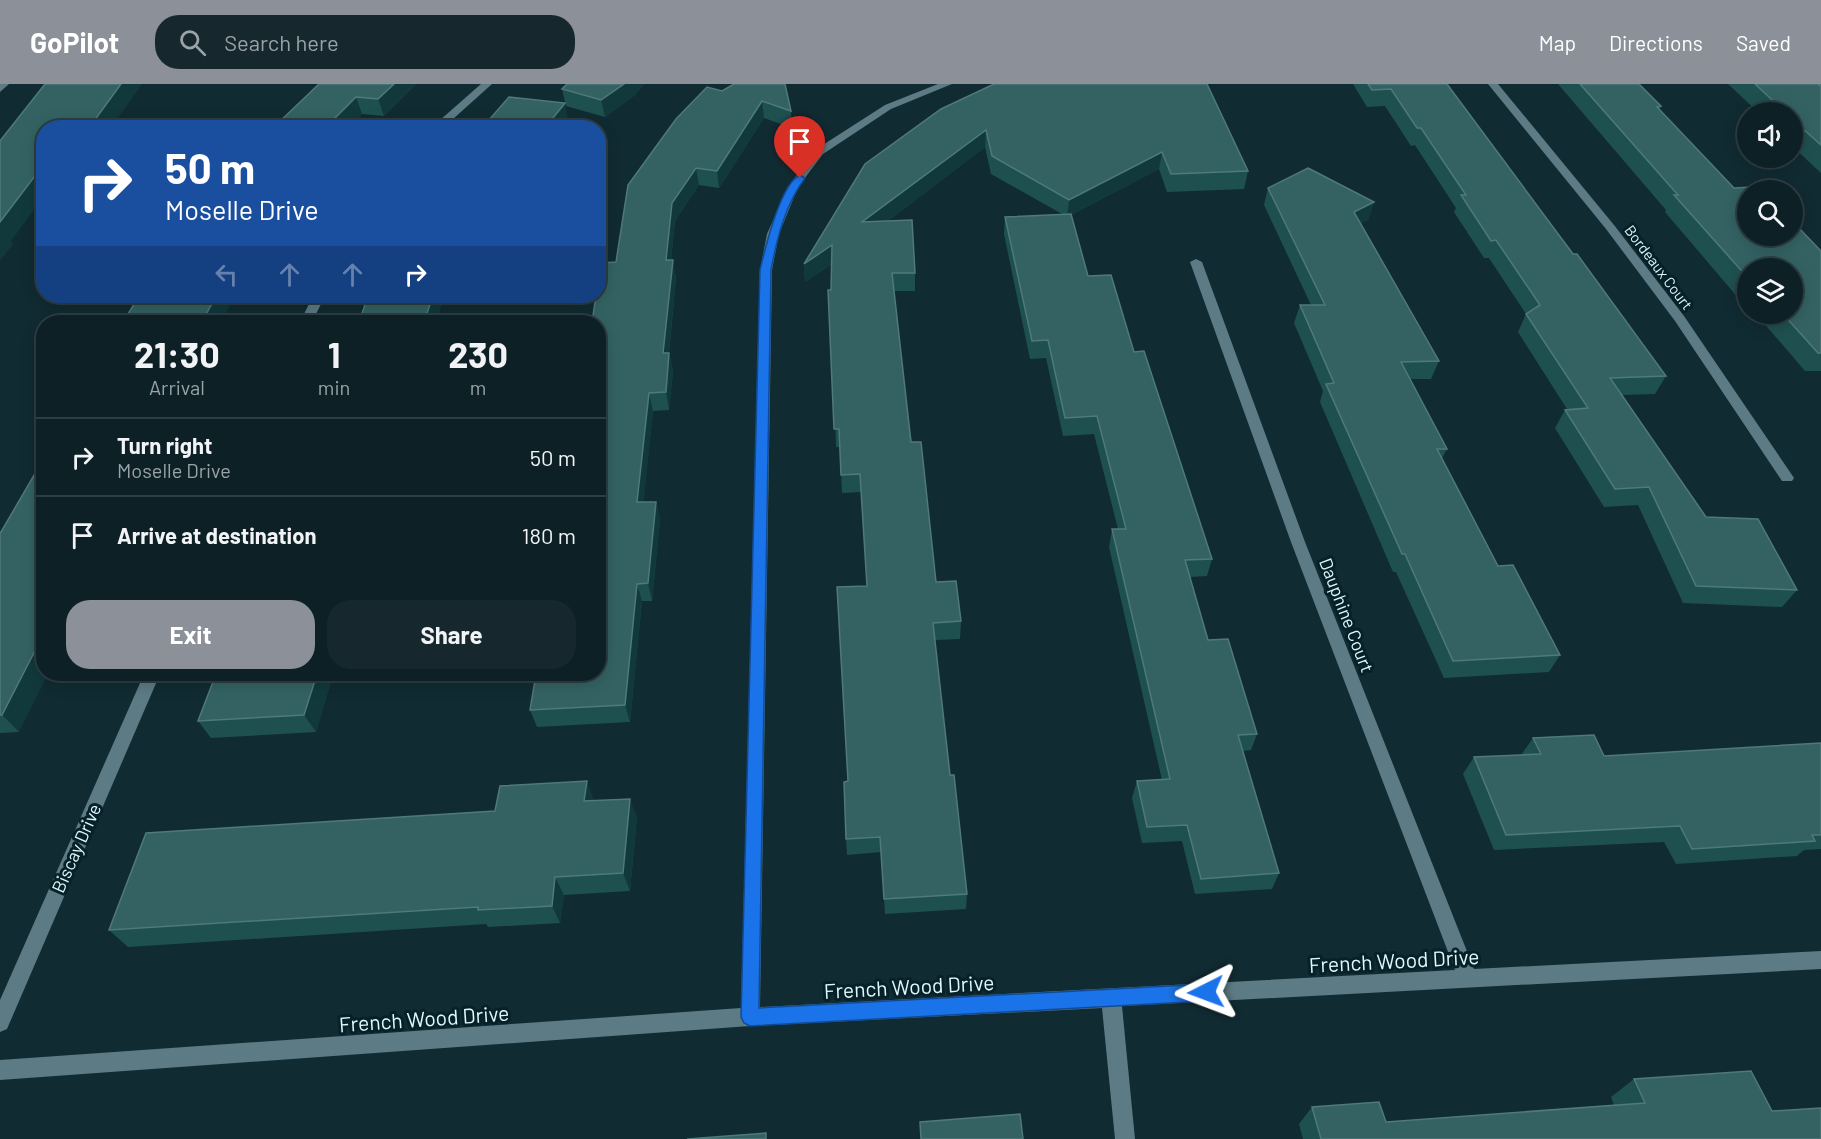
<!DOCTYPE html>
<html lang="en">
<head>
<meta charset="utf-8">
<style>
  body { margin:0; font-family:Barlow,sans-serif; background:#16282e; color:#f1f3f6; height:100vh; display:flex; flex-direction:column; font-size:22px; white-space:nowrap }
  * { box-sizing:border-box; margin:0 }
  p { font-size:20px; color:#9aa3a7 }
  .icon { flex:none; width:33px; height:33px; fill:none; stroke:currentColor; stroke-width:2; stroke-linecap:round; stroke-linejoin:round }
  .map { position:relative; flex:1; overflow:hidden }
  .drawer { position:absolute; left:36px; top:231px; width:570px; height:366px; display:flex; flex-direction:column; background:#0d2026; border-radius:24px; box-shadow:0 3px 15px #0003,0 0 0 2px #2d3e43 }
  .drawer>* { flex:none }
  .top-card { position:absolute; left:36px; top:36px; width:570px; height:183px; border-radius:24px; box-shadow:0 3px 15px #0003,0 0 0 2px #2d3e43; background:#1a4fa0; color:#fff; overflow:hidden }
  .tools { position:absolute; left:1737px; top:18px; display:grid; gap:12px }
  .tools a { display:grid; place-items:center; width:66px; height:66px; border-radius:50%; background:#0d2026; box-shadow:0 3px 15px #0003,0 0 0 2px #2d3e43; font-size:30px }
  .pin { position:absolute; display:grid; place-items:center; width:51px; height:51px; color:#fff; margin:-62px -26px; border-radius:50% 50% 50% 0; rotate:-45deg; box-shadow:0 0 6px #0007 }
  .pin .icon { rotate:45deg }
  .me { position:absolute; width:66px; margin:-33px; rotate:267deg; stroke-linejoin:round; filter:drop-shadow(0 0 4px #0008) }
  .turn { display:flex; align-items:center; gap:21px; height:126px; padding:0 30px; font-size:27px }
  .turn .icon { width:78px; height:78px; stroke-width:2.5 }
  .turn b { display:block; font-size:42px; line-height:51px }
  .lanes { display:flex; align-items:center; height:57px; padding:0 30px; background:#0003; justify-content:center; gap:30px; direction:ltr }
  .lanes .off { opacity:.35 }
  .eta { display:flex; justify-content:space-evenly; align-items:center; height:102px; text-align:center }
  .eta b { font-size:36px; font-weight:700; line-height:42px }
  .cta { display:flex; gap:12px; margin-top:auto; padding:12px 30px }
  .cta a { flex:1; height:69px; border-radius:24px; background:#8c9099; color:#fff; font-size:24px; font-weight:700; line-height:69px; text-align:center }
  .cta a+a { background:#16282e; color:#f1f3f6 }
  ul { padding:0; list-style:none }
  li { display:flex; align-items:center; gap:18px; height:78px; padding:0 30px; border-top:2px solid #2d3e43 }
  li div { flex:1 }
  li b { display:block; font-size:22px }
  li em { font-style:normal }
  header { display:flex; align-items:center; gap:36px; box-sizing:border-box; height:84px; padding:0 30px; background:#8c9099; color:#fff }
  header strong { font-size:28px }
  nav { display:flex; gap:33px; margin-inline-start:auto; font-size:21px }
  .search { width:420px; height:54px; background:#16282e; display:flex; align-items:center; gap:15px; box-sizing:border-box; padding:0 21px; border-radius:24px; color:#9aa3a7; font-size:22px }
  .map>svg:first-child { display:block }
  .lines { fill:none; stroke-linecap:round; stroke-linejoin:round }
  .minor { fill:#5c7b84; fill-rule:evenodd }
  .wall { fill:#1f5050 }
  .shaded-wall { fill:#11393c }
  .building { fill:#346263; stroke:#4f797b; stroke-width:1.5 }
  .route { fill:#1a73e8; stroke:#114b97; stroke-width:1.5 }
  .labels { text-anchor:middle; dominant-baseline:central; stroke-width:6; stroke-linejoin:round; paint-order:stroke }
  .far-street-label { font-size:15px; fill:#e0f7fd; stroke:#072128 }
  .street-label { font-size:18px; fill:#e0f7fd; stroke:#072128 }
  .near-street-label { font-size:21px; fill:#e0f7fd; stroke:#072128 }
</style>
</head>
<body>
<header>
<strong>GoPilot</strong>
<div class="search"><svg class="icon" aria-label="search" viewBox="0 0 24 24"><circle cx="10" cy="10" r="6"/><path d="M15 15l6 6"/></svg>Search here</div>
<nav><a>Map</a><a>Directions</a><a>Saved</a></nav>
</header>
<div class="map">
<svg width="1821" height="1055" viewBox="0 0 1821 1055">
  <rect width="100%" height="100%" fill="#112b32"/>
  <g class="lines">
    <g class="minor">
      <polygon points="0,0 9,0 0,8"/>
      <polygon points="481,0 492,0 443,44 431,44"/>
      <polygon points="938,0 952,0 891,25 823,70 798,103 779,150 772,186 760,923 1455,886 1291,458 1190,178 1196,175 1202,178 1305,458 1474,885 1821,867 1821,885 1122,922 1135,1055 1115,1055 1102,924 750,942 0,996 0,976 741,924 760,186 767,150 788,103 815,66 885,21"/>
      <polygon points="1488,0 1498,0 1614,141 1684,232 1792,391 1794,394 1792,397 1782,397 1675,237 1606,145"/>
      <polygon points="313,212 325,212 312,238 300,238"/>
      <polygon points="144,590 160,590 7,945 0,948 0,916"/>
    </g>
  </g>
  <g class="wall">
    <polygon points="319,0 416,0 384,32 362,30 348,44 273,44"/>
    <polygon points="567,0 644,0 635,11 605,33 566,22 562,5"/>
    <polygon points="734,0 791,27 792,44 764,34 719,104 699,101 675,137 671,176 676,194 669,269 673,287 669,326 653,327 643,418 656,418 660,436 652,517 642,517 630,638 537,643 530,626 598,590 616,178 722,7"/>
    <polygon points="994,0 1248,87 1244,105 1167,108 1159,85 1071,131 1088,192 1134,268 1212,475 1207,492 1190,493 1208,556 1257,650 1251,666 1243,667 1279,789 1272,805 1195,810 1182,757 1142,759 1132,714 1137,697 1162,696 1109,463 1112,445 1118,445 1094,350 1063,352 1046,274 1030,275 1004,150 1005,133 1062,130 991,90 985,63 888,137 915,189 915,207 894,207 911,358 936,498 961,537 960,555 935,556 950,691 967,810 966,825 885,830 881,768 847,771 846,755 848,697 867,502 861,408 842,409 840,363 836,363 831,206 832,180 805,198 804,180"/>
    <polygon points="1353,0 1447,0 1527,108 1666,292 1655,310 1622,311 1706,433 1797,506 1782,523 1683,519 1638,421 1604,423 1555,344 1565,326 1567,325 1518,248 1526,230 1489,174 1484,174 1454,128 1456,124 1415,61 1411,62 1385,22 1367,23"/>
    <polygon points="1558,0 1639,0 1661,22 1660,25 1748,152 1821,167 1821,287 1805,287 1756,230 1792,230 1748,184 1748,220 1744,216 1740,216 1665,128 1666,126"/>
    <polygon points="1728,0 1821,0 1821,89 1792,62 1792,28 1758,28"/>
    <polygon points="1268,104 1374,118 1368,136 1361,139 1439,277 1431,295 1410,295 1447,365 1442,374 1498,482 1560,571 1549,588 1444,594 1396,488 1393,488 1320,318 1323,307 1294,239 1300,221 1311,221 1264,121"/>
    <polygon points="0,448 1,448 19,648 0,649"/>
    <polygon points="333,590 316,648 211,654 198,637"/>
    <polygon points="1533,654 1604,672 1821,659 1821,765 1804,766 1797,772 1676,780 1664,758 1494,766 1463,690 1474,673 1521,671"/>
    <polygon points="594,716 594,717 637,733 630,807 564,811 560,839 488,843 486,840 128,863 109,846 495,727"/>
    <polygon points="1634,995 1772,1027 1821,1055 1303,1055 1299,1040 1312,1023 1386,1038 1614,1021 1611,1013"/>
  </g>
  <g class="shaded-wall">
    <polygon points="121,0 142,0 111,44 89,44"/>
    <polygon points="394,0 416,0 384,32 378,15"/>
    <polygon points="624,0 644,0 635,11 605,33 601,16"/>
    <polygon points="356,13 362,30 348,44 325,44"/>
    <polygon points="762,17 764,34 719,104 717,87"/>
    <polygon points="565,19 568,36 562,44 545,44"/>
    <polygon points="986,46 985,63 863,156 862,138"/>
    <polygon points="1162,68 1159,85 1067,133 1069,116"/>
    <polygon points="44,80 44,112 11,157 13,160 0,177 0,138"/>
    <polygon points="696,84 699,101 675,137 669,194 666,176 672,119"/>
    <polygon points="1374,118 1368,136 1349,146 1354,128"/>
    <polygon points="832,161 833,179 805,198 804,180"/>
    <polygon points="673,176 676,194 667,287 663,269"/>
    <polygon points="216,212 235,212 221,238 202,238"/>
    <polygon points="433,212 445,212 436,238 424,238"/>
    <polygon points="669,269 673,287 669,326 666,308"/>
    <polygon points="649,309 653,327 642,436 637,418"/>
    <polygon points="656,418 660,436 652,517 648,499"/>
    <polygon points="637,500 642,517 630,638 625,621"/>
    <polygon points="44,539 44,590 48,590 19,648 2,631 35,555"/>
    <polygon points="317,590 333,590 316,648 304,631"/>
    <polygon points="587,697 594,716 592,736 584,717"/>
    <polygon points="630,715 637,733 630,807 623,789"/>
    <polygon points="555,793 564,811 560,839 552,822"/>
  </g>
  <g class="building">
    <polygon points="45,0 121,0 89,44 44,44 44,80 0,138 0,57"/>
    <polygon points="319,0 394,0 378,15 356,13 325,44 273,44"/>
    <polygon points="567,0 624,0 601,16 562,5"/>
    <polygon points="734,0 785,0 791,27 762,17 717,87 696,84 672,119 666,176 673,176 663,269 669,269 666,308 649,309 637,418 656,418 648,499 637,500 625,621 530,626 536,590 598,590 598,238 592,238 596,212 598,212 598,196 601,179 616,178 628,101 676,35 707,3 722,7"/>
    <polygon points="994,0 1207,0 1248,87 1171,90 1162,68 1069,116 992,72 986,46 862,138 912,136 915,189 892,189 911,358 921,358 936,498 956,497 961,537 933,539 950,691 954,691 967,810 884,815 880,753 846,755 844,698 848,697 837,503 867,502 860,390 841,391 839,345 834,345 828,206 831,206 832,161 804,180 865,80 941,25"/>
    <polygon points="1368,0 1447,0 1573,170 1577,170 1666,292 1610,294 1706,433 1758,435 1797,506 1696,502 1649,403 1615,405 1565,326 1588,324 1526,230 1540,221 1496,156 1491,157 1461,111 1466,111 1421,44 1417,44 1391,5 1372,6"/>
    <polygon points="1580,0 1639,0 1661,22 1657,23 1734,104 1751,103 1754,106 1748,106 1748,152 1792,152 1792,142 1797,142 1821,167 1821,269 1818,269 1783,230 1792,230 1792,184 1748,184 1748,194 1674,111 1678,111"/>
    <polygon points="1755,0 1821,0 1819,1 1821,2 1821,61 1792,35 1792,28 1785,28"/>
    <polygon points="509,13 565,19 545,44 482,44"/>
    <polygon points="1308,84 1374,118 1354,128 1439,277 1401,278 1447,365 1437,365 1498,482 1513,481 1560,571 1453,577 1405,470 1402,470 1326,300 1334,299 1300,221 1325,221 1268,104"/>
    <polygon points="1071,130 1088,192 1111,191 1134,268 1144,267 1212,475 1185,476 1208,556 1228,555 1257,650 1238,651 1279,789 1201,795 1187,741 1147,743 1137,697 1170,695 1112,445 1126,445 1097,332 1065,334 1048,256 1032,257 1005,133"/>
    <polygon points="139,212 216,212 202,238 123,238"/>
    <polygon points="368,212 433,212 424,238 359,238"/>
    <polygon points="44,374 44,539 35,555 41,555 2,631 0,631 0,448 1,448"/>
    <polygon points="216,590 317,590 304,631 198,637"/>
    <polygon points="1594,651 1604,672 1821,659 1821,751 1812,751 1815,757 1692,765 1680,742 1506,751 1474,673 1541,670 1533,654"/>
    <polygon points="587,697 584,717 630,715 623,789 555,793 552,822 478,826 478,823 109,846 146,749 495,727 500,702"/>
    <polygon points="1751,987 1772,1027 1821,1024 1821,1055 1321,1055 1312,1023 1379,1018 1386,1038 1645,1019 1634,995"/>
    <polygon points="1020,1030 1023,1055 921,1055 920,1038"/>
    <polygon points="766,1049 766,1055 687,1055"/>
  </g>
  <path class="route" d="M800,91L805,94C785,121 777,154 771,186L759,924L1206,900L1212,902L1214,908L1212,914L1206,917L750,942L744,939L741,933L760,186C765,165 780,100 800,91Z"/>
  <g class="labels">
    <g class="far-street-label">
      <text transform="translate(1659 183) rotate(53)">Bordeaux Court</text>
    </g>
    <g class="street-label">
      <text transform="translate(1347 531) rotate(69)">Dauphine Court</text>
      <text transform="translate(76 764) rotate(-66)">Biscay Drive</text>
    </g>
    <g class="near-street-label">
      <text transform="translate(1394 876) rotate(-3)">French Wood Drive</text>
      <text transform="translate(909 902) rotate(-3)">French Wood Drive</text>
      <text transform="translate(424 934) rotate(-4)">French Wood Drive</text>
    </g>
  </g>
</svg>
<div class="tools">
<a><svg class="icon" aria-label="sound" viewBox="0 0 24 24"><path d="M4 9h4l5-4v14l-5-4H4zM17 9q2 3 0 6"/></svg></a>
<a><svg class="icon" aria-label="search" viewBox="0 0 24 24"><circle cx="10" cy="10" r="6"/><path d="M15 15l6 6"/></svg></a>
<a><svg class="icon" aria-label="layers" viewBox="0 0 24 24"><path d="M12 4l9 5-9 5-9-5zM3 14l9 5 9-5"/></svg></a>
</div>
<div class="pin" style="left:800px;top:94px;background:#d93025"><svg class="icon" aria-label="arrive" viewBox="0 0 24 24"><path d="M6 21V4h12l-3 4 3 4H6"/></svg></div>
<svg class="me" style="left:1206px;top:908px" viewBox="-20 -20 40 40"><path d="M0-17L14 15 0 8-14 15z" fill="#1a73e8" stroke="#fff" stroke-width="4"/></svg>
<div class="top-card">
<div class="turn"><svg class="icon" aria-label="right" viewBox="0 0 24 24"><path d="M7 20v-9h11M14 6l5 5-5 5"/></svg><div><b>50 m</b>Moselle Drive</div></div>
<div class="lanes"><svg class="icon off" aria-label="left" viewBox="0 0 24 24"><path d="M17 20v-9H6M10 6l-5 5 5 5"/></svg><svg class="icon off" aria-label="ahead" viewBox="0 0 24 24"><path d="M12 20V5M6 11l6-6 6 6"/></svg><svg class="icon off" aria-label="ahead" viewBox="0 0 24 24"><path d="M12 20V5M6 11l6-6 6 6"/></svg><svg class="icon" aria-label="right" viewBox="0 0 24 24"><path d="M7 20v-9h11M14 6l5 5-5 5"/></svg></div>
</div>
<section class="drawer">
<div class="eta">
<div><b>21:30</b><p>Arrival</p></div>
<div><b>1</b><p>min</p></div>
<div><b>230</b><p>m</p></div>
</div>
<ul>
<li><svg class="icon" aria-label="right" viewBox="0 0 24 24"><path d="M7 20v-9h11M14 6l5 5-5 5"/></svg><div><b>Turn right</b><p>Moselle Drive</p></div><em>50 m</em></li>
<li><svg class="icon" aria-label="arrive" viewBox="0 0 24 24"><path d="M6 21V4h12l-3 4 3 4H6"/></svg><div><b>Arrive at destination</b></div><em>180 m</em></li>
</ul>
<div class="cta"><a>Exit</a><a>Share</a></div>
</section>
</div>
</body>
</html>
